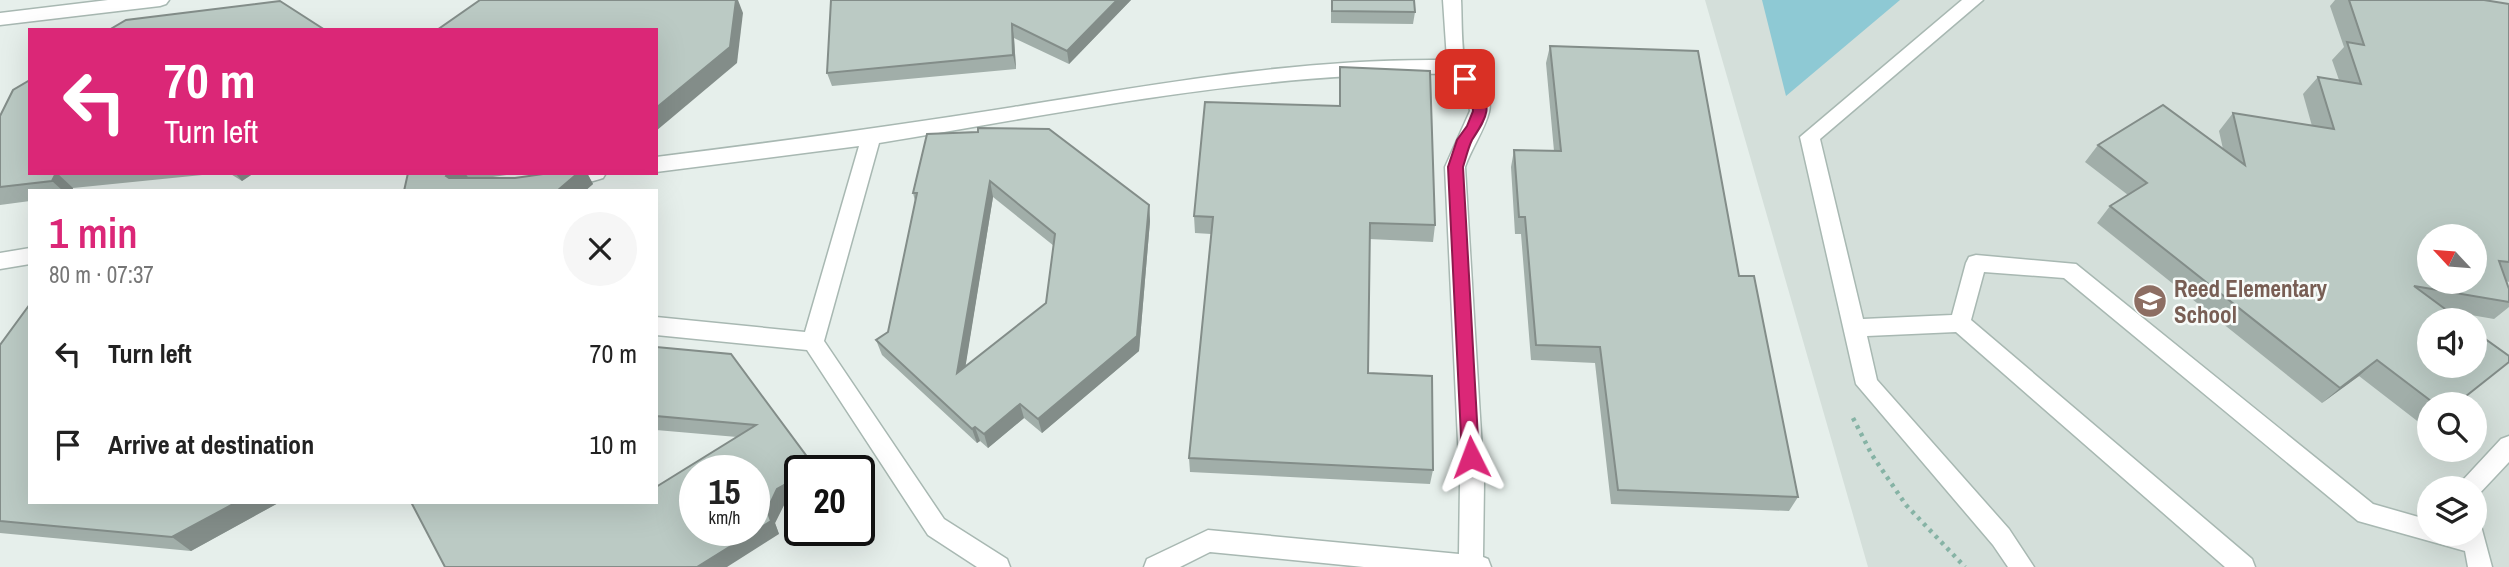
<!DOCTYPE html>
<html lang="en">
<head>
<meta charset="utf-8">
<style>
  body { margin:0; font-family:"Archivo Narrow",sans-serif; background:#f6f6f6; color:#222; height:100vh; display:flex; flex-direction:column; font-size:26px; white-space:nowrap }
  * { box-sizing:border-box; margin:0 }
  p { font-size:23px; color:#767676 }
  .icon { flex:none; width:38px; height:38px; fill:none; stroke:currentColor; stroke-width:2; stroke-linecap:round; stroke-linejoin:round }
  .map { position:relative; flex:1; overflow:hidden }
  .sheet { position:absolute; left:28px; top:189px; width:630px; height:315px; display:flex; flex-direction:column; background:#fff; border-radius:0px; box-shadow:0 7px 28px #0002 }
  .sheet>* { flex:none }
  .banner { position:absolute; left:28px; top:28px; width:630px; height:147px; border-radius:0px; box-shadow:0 7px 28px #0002; background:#db2777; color:#fff; overflow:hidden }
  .needle { width:46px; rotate:296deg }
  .fabs { position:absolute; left:2417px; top:224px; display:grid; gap:14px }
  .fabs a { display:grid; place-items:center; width:70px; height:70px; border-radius:50%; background:#fff; box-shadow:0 7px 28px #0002; font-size:35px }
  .speed { position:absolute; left:679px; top:455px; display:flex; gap:14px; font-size:35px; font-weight:700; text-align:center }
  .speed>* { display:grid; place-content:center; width:91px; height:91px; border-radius:50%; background:#fff; box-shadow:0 7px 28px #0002; line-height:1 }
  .speed small { font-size:18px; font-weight:400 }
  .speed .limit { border:4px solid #111; border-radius:10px; background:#fff; color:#111 }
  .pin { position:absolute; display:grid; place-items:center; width:60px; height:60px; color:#fff; margin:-30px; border-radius:14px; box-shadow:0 4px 10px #0006 }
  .me { position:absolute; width:77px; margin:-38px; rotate:357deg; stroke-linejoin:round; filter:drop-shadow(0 0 5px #0008) }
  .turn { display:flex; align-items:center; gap:24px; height:147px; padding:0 21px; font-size:32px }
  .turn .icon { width:91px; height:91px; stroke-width:2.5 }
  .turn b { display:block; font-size:49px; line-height:60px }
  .round { display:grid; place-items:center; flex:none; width:74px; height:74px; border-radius:37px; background:#f6f6f6 }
  .overview { display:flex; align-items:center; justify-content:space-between; height:119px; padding:0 21px }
  h1 { font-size:42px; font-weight:600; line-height:52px; color:#db2777 }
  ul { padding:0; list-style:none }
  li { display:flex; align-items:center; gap:21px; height:91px; padding:0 21px }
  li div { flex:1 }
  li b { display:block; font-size:26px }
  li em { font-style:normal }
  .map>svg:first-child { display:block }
  .built { fill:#d4dfda; fill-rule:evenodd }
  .water { fill:#8ec9d4 }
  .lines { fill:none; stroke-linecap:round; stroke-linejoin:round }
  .minor-casing { stroke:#a8b8b2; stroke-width:3 }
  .path { stroke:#86b3a5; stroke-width:4.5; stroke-dasharray:3.5 5; stroke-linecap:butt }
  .minor { fill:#fff; fill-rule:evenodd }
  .wall { fill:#a1aea9; fill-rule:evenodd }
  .shaded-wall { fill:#838d89 }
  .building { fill:#bbcac4; stroke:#838d89; stroke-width:2; fill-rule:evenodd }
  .route { fill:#db2777; stroke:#8e194d; stroke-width:2 }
  .labels { text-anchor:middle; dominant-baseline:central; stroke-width:5; stroke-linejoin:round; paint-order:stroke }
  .education-label { font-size:23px; font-weight:bold; fill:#785e54; stroke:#f7fbf9; text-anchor:start }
</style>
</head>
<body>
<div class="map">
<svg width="2509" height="567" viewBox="0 0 2509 567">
  <rect width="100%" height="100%" fill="#e6efeb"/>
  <path class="built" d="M1705,0H2509V567H1868ZM2429,236H2474V282H2429ZM2429,320H2474V366H2429ZM2429,404H2474V450H2429ZM2429,488H2474V534H2429Z"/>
  <polygon class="water" points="1762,0 1900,0 1786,96"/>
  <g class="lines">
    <g class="minor-casing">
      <g id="minor">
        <polygon points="108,0 169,0 166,4 160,6 0,25 0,13"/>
        <path d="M1443,0H1461C1462,15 1461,54 1466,65C1473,83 1494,90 1489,112C1485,129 1471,149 1465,167L1484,483L1483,557L1488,559L1491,567H1364L1210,552L1180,567H1144L1147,559L1208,530L1459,554L1460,483L1445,167L1470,111L1467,93L1452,74C1259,71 1068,112 879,143L824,341L944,519L1007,559L1010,567H977L928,535L807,350L656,335V317L805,332L859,146L656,172V157C776,142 895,126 1014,107C1158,84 1301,58 1447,60Z"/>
        <polygon points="1962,0 1983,0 1820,139 1863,319 1952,315 1966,263 1969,257 1976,255 2076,264 2373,504 2429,520 2429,534 2474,534 2474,524 2481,526 2492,567 2468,567 2465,551 2358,521 2064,278 1984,272 1971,320 2252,559 2255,567 2225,567 1956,332 1867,336 1877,380 2009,529 2034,567 2008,567 1993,545 1856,384 1800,137"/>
        <path d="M552,173H606L603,178C589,183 566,188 552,183L549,178Z"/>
        <polygon points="30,248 30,264 0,269 0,253"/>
        <polygon points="2509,436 2509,462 2478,495 2474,497 2474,488 2459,488 2462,481 2501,439"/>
      </g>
    </g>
    <polyline class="path" points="1853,418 1872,455 1906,505 1965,567"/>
    <use href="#minor" class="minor"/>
  </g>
  <g class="wall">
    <polygon points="831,0 1131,0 1069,64 1014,38 1016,69 832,86 827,73"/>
    <polygon points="1331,0 1414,0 1415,12 1413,24 1331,23"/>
    <polygon points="2335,0 2484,0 2509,4 2509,282 2506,281 2509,289 2509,307 2494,319 2448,311 2456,404 2429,404 2429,425 2425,427 2359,376 2322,403 2097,223 2110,206 2128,195 2085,162 2098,145 2223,149 2219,131 2233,113 2312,126 2303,94 2318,77 2339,80 2332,60 2344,47 2330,6"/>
    <polygon points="1550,46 1739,276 1798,497 1789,511 1611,504 1595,363 1531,360 1521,234 1515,234 1511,167 1514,150 1554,151 1546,63"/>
    <polygon points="1340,67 1435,225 1433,242 1369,239 1368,373 1433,470 1430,484 1190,472 1189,458 1211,234 1195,233 1194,216 1339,106"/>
    <polygon points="0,116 30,173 222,173 73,188 72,191 30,191 30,201 0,205"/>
    <path d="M927,134L1149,205L1150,221L1139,351L1042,433L1024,418L988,448L980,441L977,443L882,355L876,340L888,332L915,201L913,193ZM993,197L1054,246L1046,303L965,367Z"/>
    <polygon points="229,173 254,173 242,181"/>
    <polygon points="408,173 520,173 486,178 515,178 550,173 587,173 593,184 585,191"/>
    <polygon points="0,345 30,502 280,502 191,551 0,533"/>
    <polygon points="656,347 731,354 785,503 775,523 779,534 656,502 737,437 656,430"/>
  </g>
  <g class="shaded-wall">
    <polygon points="736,0 738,0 743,13 737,63 656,131 656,108"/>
    <polygon points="1117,0 1131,0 1069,64 1067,51"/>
    <polygon points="1012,24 1014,38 1016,69 1013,55"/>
    <polygon points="56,173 57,173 73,188 72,191 63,191 52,181"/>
    <polygon points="235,173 254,173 242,181"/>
    <polygon points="448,173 465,173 470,180 461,185 446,176"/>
    <polygon points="578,173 587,173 593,184 585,191 557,191"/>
    <polygon points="990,181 993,197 962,388 957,373"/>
    <polygon points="1149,205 1150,221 1139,351 1042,433 1038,419"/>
    <polygon points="2377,360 2359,376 2322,403 2340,388"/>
    <polygon points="1020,404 1024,418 988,448 984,434"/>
    <polygon points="975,427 980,441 977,443 972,429"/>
    <polygon points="808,458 815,471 801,471 799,467"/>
    <polygon points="800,476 800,494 785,503 775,523 779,534 727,567 697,567 767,510 777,489"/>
    <polygon points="237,502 280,502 191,551 172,537"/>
  </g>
  <g class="building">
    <polygon points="480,0 736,0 730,47 656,108 656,30 437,30"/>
    <polygon points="831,0 1117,0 1067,51 1012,24 1013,55 827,73"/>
    <polygon points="1332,0 1414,0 1415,12 1332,11"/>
    <path d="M2349,0H2484L2509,4V262L2499,261L2509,289V302L2414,286L2460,320H2429V366H2474V331L2509,356V362L2456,404H2435L2377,360L2340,388L2110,206L2147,183L2098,145L2163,105L2245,165L2233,113L2334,129L2318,77L2361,84L2347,42L2364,45ZM2429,236H2474V282H2429Z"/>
    <polygon points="280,1 325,30 109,30 126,20"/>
    <polygon points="1550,46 1698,51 1739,276 1754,276 1798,497 1618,490 1600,347 1536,345 1525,217 1519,217 1514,150 1561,151"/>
    <polygon points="1340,67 1430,71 1435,225 1370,223 1368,373 1432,376 1433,470 1189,458 1213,217 1194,216 1205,102 1340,106"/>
    <polygon points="30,80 30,173 56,173 52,181 0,187 0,116 13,90"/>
    <path d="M978,128L1049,129L1149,205L1137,336L1038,419L1020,404L984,434L975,427L972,429L876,340L888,332L917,193H913L927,134L978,132ZM990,181L1055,234L1046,303L957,373Z"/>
    <polygon points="408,173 448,173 446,176 449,178 515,178 550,173 578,173 557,191 404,191"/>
    <polygon points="30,304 30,502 237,502 172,537 0,521 0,345"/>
    <path d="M656,347L731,354L808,458L799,467L801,471H800V476L777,489L767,510L771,521L697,567H445L411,502H656V487L756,425L656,416ZM695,471H754V530H695Z"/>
  </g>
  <path class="route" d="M1465,74C1471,76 1473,79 1477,85C1494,108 1486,118 1472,140C1468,148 1466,158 1463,167L1479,457L1477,462L1471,464L1464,462L1462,457L1448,167L1457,140L1467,126L1473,111L1472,100L1458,79Z"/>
  <defs>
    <g id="school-disc" transform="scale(1.75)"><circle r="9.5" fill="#8d6e63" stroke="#f7fbf9"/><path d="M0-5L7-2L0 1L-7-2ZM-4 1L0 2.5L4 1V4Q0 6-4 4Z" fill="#fff"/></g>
  </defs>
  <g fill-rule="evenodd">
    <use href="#school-disc" x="2150" y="301"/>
  </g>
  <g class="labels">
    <g class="education-label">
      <text x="2174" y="288">Reed Elementary<tspan x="2174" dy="26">School</tspan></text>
    </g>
  </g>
</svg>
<div class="fabs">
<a><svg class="needle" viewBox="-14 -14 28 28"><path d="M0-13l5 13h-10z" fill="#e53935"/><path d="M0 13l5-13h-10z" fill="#767676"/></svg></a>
<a><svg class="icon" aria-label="sound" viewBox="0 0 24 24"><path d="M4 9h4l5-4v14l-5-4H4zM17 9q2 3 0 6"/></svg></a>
<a><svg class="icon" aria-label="search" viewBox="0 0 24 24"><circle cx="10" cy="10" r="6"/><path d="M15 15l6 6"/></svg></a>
<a><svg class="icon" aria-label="layers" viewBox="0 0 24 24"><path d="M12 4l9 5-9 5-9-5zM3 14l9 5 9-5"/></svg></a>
</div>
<div class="speed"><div>15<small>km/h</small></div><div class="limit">20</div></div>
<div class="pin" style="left:1465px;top:79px;background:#d93025"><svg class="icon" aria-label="arrive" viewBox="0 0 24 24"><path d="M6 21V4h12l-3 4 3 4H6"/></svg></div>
<svg class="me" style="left:1471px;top:457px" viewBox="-20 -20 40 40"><path d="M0-17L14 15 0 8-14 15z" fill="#db2777" stroke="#fff" stroke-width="4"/></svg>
<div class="banner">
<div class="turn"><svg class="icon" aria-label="left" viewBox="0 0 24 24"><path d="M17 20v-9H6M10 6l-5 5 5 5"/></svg><div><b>70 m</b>Turn left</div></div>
</div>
<section class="sheet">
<div class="overview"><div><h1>1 min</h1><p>80 m · 07:37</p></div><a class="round"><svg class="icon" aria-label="close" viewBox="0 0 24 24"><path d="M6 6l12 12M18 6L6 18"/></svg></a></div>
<ul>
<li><svg class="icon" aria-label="left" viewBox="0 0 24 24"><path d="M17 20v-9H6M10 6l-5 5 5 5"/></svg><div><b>Turn left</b></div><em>70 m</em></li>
<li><svg class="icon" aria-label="arrive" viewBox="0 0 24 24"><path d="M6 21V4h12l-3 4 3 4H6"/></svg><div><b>Arrive at destination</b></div><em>10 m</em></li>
</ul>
</section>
</div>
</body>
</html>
